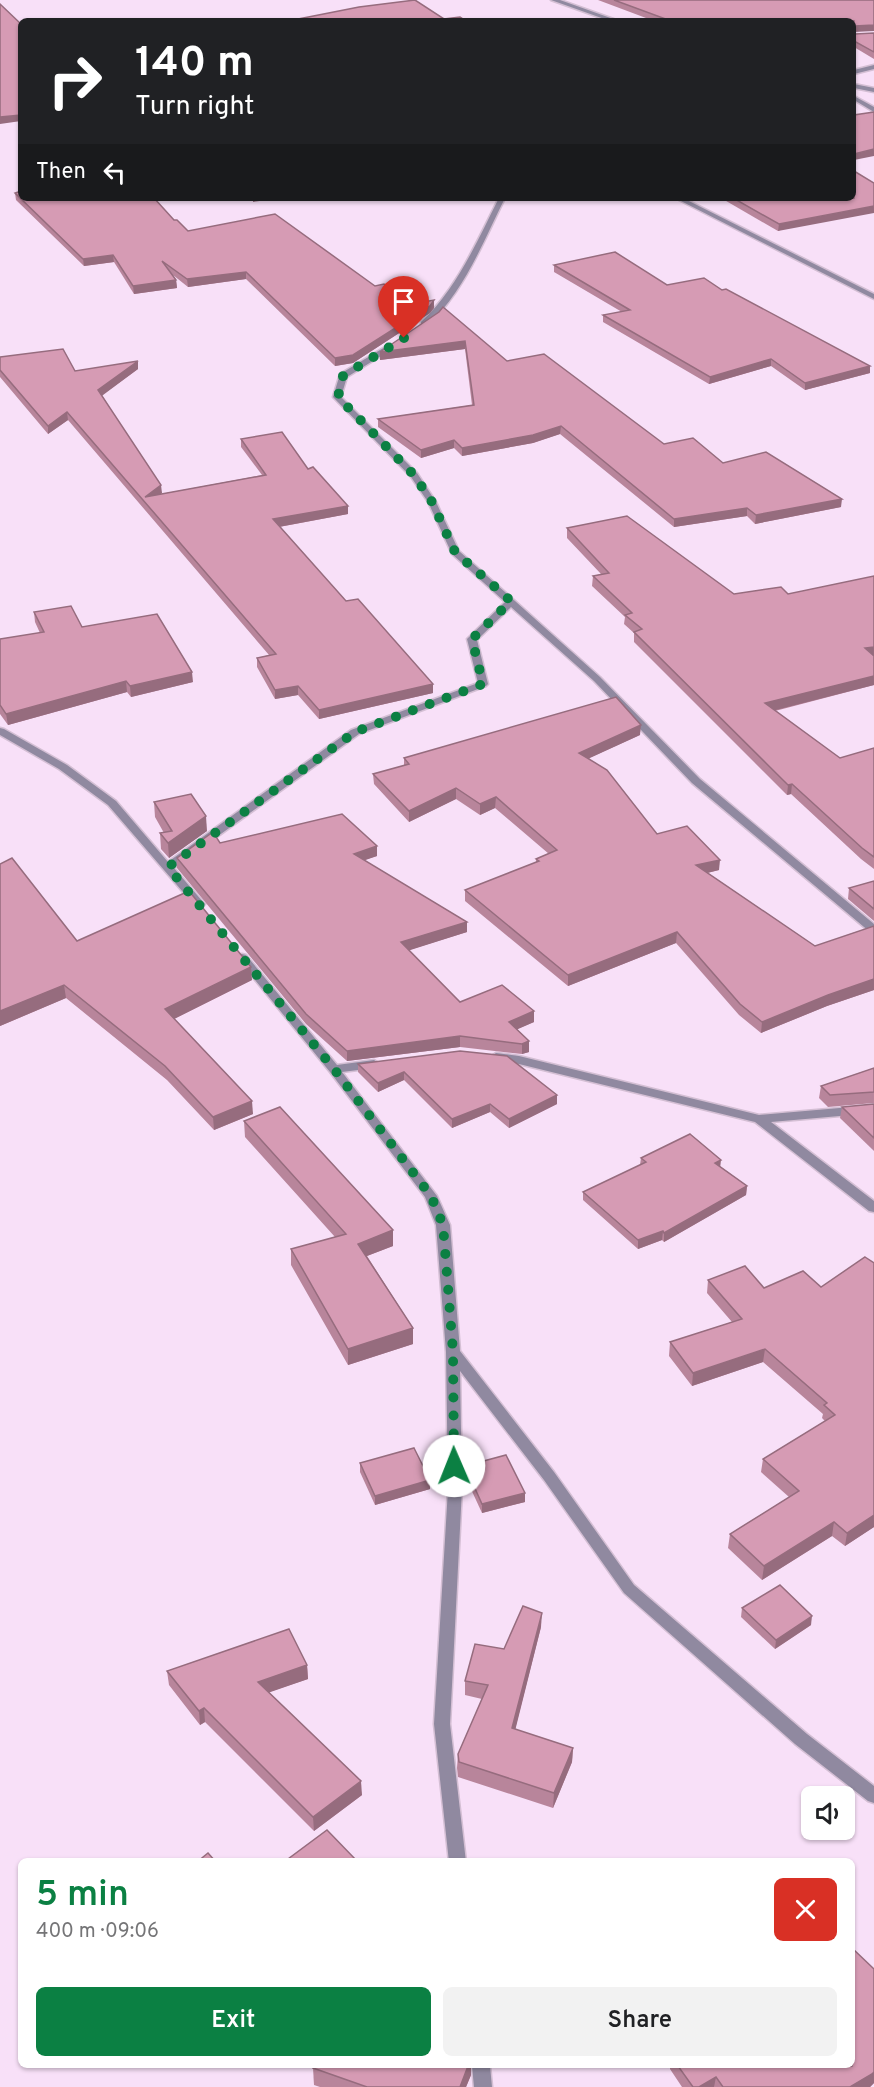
<!DOCTYPE html>
<html lang="en">
<head>
<meta charset="utf-8">
<style>
  body { margin:0; font-family:Overpass,sans-serif; background:#f2f2f2; color:#202124; height:100vh; display:flex; flex-direction:column; font-size:22px; white-space:nowrap }
  * { box-sizing:border-box; margin:0 }
  p { font-size:20px; color:#757577 }
  .icon { flex:none; width:33px; height:33px; fill:none; stroke:currentColor; stroke-width:2; stroke-linecap:round; stroke-linejoin:round }
  .map { position:relative; flex:1; overflow:hidden }
  .side { position:absolute; left:18px; top:1858px; width:837px; height:210px; display:flex; flex-direction:column; background:#fff; border-radius:9px; box-shadow:0 2px 4px #0004 }
  .side>* { flex:none }
  .top-card { position:absolute; left:18px; top:18px; width:838px; height:183px; border-radius:9px; box-shadow:0 2px 4px #0004; background:#202124; color:#fff; overflow:hidden }
  .tools { position:absolute; left:801px; top:1786px; display:grid; gap:12px }
  .tools a { display:grid; place-items:center; width:54px; height:54px; border-radius:9px; background:#fff; box-shadow:0 2px 4px #0004; font-size:30px }
  .pin { position:absolute; display:grid; place-items:center; width:51px; height:51px; color:#fff; margin:-62px -26px; border-radius:50% 50% 50% 0; rotate:-45deg; box-shadow:0 0 6px #0007 }
  .pin .icon { rotate:45deg }
  .me { position:absolute; width:66px; margin:-33px; rotate:359deg; stroke-linejoin:round; filter:drop-shadow(0 0 4px #0008) }
  .turn { display:flex; align-items:center; gap:21px; height:126px; padding:0 18px; font-size:27px }
  .turn .icon { width:78px; height:78px; stroke-width:2.5 }
  .turn b { display:block; font-size:42px; line-height:51px }
  .then { display:flex; align-items:center; height:57px; padding:0 18px; background:#0003; gap:12px; font-size:22px }
  .round { display:grid; place-items:center; flex:none; width:63px; height:63px; border-radius:9px; background:#f2f2f2 }
  .head { display:flex; align-items:center; justify-content:space-between; height:102px; padding:0 18px }
  h1 { font-size:36px; font-weight:600; line-height:45px; color:#0b8043 }
  .button { display:flex; gap:12px; margin-top:auto; padding:12px 18px }
  .button a { flex:1; height:69px; border-radius:9px; background:#0b8043; color:#fff; font-size:24px; font-weight:600; line-height:69px; text-align:center }
  .button a+a { background:#f2f2f2; color:#202124 }
  .map>svg:first-child { display:block }
  .lines { fill:none; stroke-linecap:round; stroke-linejoin:round }
  .minor-casing { stroke:#d4bfd4; stroke-width:3 }
  .minor { fill:#9089a0; fill-rule:evenodd }
  .wall { fill:#b8859b }
  .shaded-wall { fill:#966c7e }
  .building { fill:#d69bb4; stroke:#966c7e; stroke-width:1.5 }
  .route { stroke:#0b8043; stroke-width:10; stroke-dasharray:0 18 }
</style>
</head>
<body>
<div class="map">
<svg width="874" height="2087" viewBox="0 0 874 2087">
  <rect width="100%" height="100%" fill="#f8e0f8"/>
  <g class="lines">
    <g class="minor-casing">
      <g id="minor">
        <polygon points="551,0 560,0 619,21 610,21"/>
        <polygon points="874,65 874,69 854,74 854,70"/>
        <polygon points="854,84 874,88 874,92 854,88"/>
        <polygon points="854,96 874,107 874,112 854,100"/>
        <path d="M499,198H505C483,242 464,292 427,326H421V322C457,289 477,241 499,198Z"/>
        <polygon points="675,198 683,198 874,294 874,299"/>
        <polygon points="390,344 397,346 347,377 341,397 417,473 436,502 459,551 600,677 700,779 874,924 874,933 870,932 692,783 594,681 511,607 477,640 488,684 486,686 359,734 174,868 203,902 205,904 203,906 195,906 108,805 59,769 0,735 0,728 4,729 67,765 116,801 168,862 351,730 478,683 467,639 505,602 452,554 428,502 411,477 333,397 340,374"/>
        <polygon points="242,954 246,955 337,1065 374,1060 380,1064 374,1068 342,1072 437,1196 450,1225 460,1351 554,1472 634,1585 807,1734 874,1786 874,1803 868,1801 795,1744 624,1593 544,1480 460,1371 462,1489 450,1724 466,1862 449,1862 434,1724 448,1489 446,1352 436,1225 425,1197 330,1072 238,959 236,957 238,955"/>
        <polygon points="496,1053 519,1056 759,1115 874,1105 874,1113 771,1122 874,1201 874,1212 869,1211 755,1122 519,1064 492,1060 490,1057"/>
        <polygon points="472,2066 490,2066 492,2087 474,2087"/>
      </g>
    </g>
    <use href="#minor" class="minor"/>
  </g>
  <g class="wall">
    <polygon points="598,0 874,0 874,31 854,21 654,21"/>
    <polygon points="854,33 855,34 874,33 874,59 854,47"/>
    <polygon points="15,193 174,220 188,231 375,286 408,305 434,308 430,313 353,363 335,366 246,279 188,287 173,275 176,280 177,288 134,294 114,262 84,266 16,200"/>
    <polygon points="721,198 854,198 778,231"/>
    <polygon points="554,265 667,285 722,290 870,366 870,373 805,390 771,366 709,384 603,322 603,315 622,312 554,272"/>
    <polygon points="439,312 507,361 664,444 723,463 841,507 755,524 747,516 674,527 560,434 533,443 462,456 454,448 421,458 378,427 378,419 472,405 465,349 380,360 380,352"/>
    <polygon points="0,357 75,371 138,369 102,395 162,493 161,494 262,475 241,447 241,439 308,469 348,506 348,514 279,527 346,601 433,684 433,693 319,719 298,695 275,699 257,667 257,658 269,655 68,420 48,434 0,377"/>
    <polygon points="567,528 734,594 874,685 775,711 840,758 874,748 874,869 861,859 791,794 787,795 634,642 634,633 624,624 625,617 592,586 593,576 601,574 567,538"/>
    <polygon points="34,612 82,627 193,682 131,697 127,692 8,725 0,714 0,639 40,633 35,622"/>
    <polygon points="640,735 589,758 657,834 719,870 707,873 815,946 874,926 874,990 827,1006 761,1033 739,1015 676,943 568,986 465,901 465,890 536,863 536,859 549,854 495,808 480,815 456,799 409,822 374,784 373,774 404,766 404,758"/>
    <polygon points="154,802 207,831 169,858 161,849 160,833 164,833 155,817"/>
    <polygon points="220,843 377,856 364,860 467,922 467,932 409,950 460,1002 534,1022 517,1029 529,1041 529,1052 522,1054 460,1047 347,1061 306,1024 177,868 177,858"/>
    <polygon points="0,864 77,941 252,980 174,1019 253,1114 214,1130 167,1080 66,998 0,1026"/>
    <polygon points="874,881 874,921 848,899 849,888"/>
    <polygon points="358,1064 557,1095 557,1104 509,1128 490,1112 452,1128 404,1080 378,1092 358,1072"/>
    <polygon points="874,1068 874,1103 828,1107 819,1098 821,1086"/>
    <polygon points="874,1104 874,1151 840,1118 842,1107"/>
    <polygon points="244,1121 393,1230 393,1246 367,1256 413,1328 413,1344 348,1365 291,1265 291,1249 335,1237 245,1137"/>
    <polygon points="641,1158 721,1167 747,1186 746,1195 664,1242 662,1240 638,1249 583,1200 583,1192 640,1165"/>
    <polygon points="874,1263 874,1527 845,1546 832,1536 762,1580 728,1548 730,1534 789,1497 761,1472 763,1459 825,1421 822,1418 823,1414 763,1362 692,1386 669,1356 670,1342 732,1322 707,1293 708,1280 764,1288 821,1287"/>
    <polygon points="360,1463 430,1489 375,1505 360,1472"/>
    <polygon points="465,1466 525,1502 482,1513 464,1474"/>
    <polygon points="742,1608 811,1625 775,1649 741,1617"/>
    <polygon points="541,1627 515,1729 573,1748 572,1762 553,1808 458,1777 457,1768 458,1754 482,1699 465,1695 465,1681 504,1649"/>
    <polygon points="307,1665 308,1679 269,1692 362,1795 314,1831 205,1722 200,1725 169,1685 167,1671"/>
    <polygon points="874,1969 874,2083 870,2087 682,2087 670,2069 670,2066 852,2066"/>
    <polygon points="313,2068 471,2075 466,2087 320,2087 314,2085"/>
  </g>
  <g class="shaded-wall">
    <polygon points="874,25 874,31 854,32 854,26"/>
    <polygon points="21,115 21,121 0,124 0,117"/>
    <polygon points="874,149 874,156 854,160 854,154"/>
    <polygon points="253,198 282,198 253,202"/>
    <polygon points="874,206 874,213 778,231 779,224"/>
    <polygon points="113,255 114,262 84,266 83,259"/>
    <polygon points="246,272 246,279 188,287 187,279"/>
    <polygon points="176,280 177,288 134,294 133,286"/>
    <polygon points="434,300 434,308 430,313 353,363 335,366 335,358"/>
    <polygon points="465,341 465,349 380,360 380,352"/>
    <polygon points="771,359 771,366 709,384 710,377"/>
    <polygon points="138,361 138,369 99,398 98,390"/>
    <polygon points="870,366 870,373 805,390 805,383"/>
    <polygon points="67,412 68,420 48,434 48,426"/>
    <polygon points="561,426 560,434 533,443 462,456 462,448"/>
    <polygon points="454,440 454,448 421,458 421,450"/>
    <polygon points="161,485 162,493 147,504 145,497"/>
    <polygon points="842,499 841,507 755,524 756,515"/>
    <polygon points="348,506 348,514 273,528 273,519"/>
    <polygon points="747,508 747,516 674,527 674,519"/>
    <polygon points="874,647 874,656 865,648"/>
    <polygon points="192,672 193,682 131,697 130,686"/>
    <polygon points="874,676 874,685 764,713 765,703"/>
    <polygon points="126,681 127,692 8,725 6,714"/>
    <polygon points="433,684 433,693 319,719 319,710"/>
    <polygon points="298,686 298,695 275,699 275,690"/>
    <polygon points="641,725 640,735 579,763 579,753"/>
    <polygon points="792,784 791,794 787,795 788,785"/>
    <polygon points="456,788 456,799 409,822 409,811"/>
    <polygon points="496,797 495,808 480,815 480,804"/>
    <polygon points="206,816 207,831 169,858 168,843"/>
    <polygon points="377,846 377,856 354,864 354,854"/>
    <polygon points="720,860 719,870 695,876 696,865"/>
    <polygon points="467,922 467,932 401,953 401,942"/>
    <polygon points="677,932 676,943 568,986 568,975"/>
    <polygon points="251,967 252,980 166,1023 165,1009"/>
    <polygon points="874,979 874,990 827,1006 761,1033 762,1022 828,995"/>
    <polygon points="64,985 66,998 0,1026 0,1011"/>
    <polygon points="534,1011 534,1022 509,1033 509,1022"/>
    <polygon points="460,1036 460,1047 347,1061 347,1051"/>
    <polygon points="529,1041 529,1052 522,1054 522,1044"/>
    <polygon points="404,1072 404,1080 378,1092 378,1083"/>
    <polygon points="557,1095 557,1104 509,1128 509,1119"/>
    <polygon points="252,1101 253,1114 214,1130 213,1117"/>
    <polygon points="490,1104 490,1112 452,1128 452,1119"/>
    <polygon points="721,1160 720,1169 715,1163"/>
    <polygon points="747,1186 746,1195 664,1242 664,1233"/>
    <polygon points="393,1230 393,1246 359,1259 358,1244"/>
    <polygon points="663,1231 662,1240 638,1249 638,1240"/>
    <polygon points="413,1328 413,1344 348,1365 348,1349"/>
    <polygon points="765,1349 763,1362 692,1386 693,1373"/>
    <polygon points="430,1480 430,1489 375,1505 375,1496"/>
    <polygon points="525,1493 525,1502 482,1513 482,1504"/>
    <polygon points="874,1515 874,1527 845,1546 847,1533"/>
    <polygon points="834,1522 832,1536 762,1580 764,1566"/>
    <polygon points="542,1613 541,1627 512,1743 512,1728"/>
    <polygon points="812,1616 811,1625 775,1649 776,1640"/>
    <polygon points="307,1665 308,1679 259,1696 258,1682"/>
    <polygon points="204,1708 205,1722 200,1725 199,1711"/>
    <polygon points="573,1748 572,1762 553,1808 554,1793"/>
    <polygon points="361,1781 362,1795 314,1831 313,1817"/>
    <polygon points="468,2066 471,2066 471,2075 466,2087 460,2087"/>
    <polygon points="874,2072 874,2083 870,2087 850,2087"/>
    <polygon points="716,2077 714,2087 699,2087"/>
  </g>
  <g class="building">
    <polygon points="415,0 444,19 460,17 466,21 288,21 359,7"/>
    <polygon points="614,0 874,0 874,25 854,26 854,21 671,21"/>
    <polygon points="0,4 21,24 21,115 0,117"/>
    <polygon points="854,33 855,34 874,33 874,52 854,41"/>
    <polygon points="874,112 874,149 854,154 854,115"/>
    <polygon points="854,171 874,183 874,206 779,224 733,198 854,198"/>
    <polygon points="21,191 21,198 154,198 174,220 177,220 188,231 275,214 375,286 384,284 408,305 434,300 430,306 353,355 335,358 246,272 187,279 162,261 176,280 133,286 113,255 83,259 15,193"/>
    <polygon points="615,252 667,285 704,278 722,290 726,289 870,366 805,383 771,359 710,377 603,315 630,310 554,265"/>
    <polygon points="443,307 507,361 544,354 664,444 693,438 723,463 766,452 842,499 756,515 747,508 674,519 561,426 533,435 462,448 454,440 421,450 378,419 474,405 465,341 380,352 439,312"/>
    <polygon points="63,349 75,371 138,361 98,390 161,485 145,497 266,475 241,439 282,432 308,469 313,467 348,506 273,519 346,601 358,599 433,684 319,710 298,686 275,690 257,658 276,654 67,412 48,426 0,370 0,357"/>
    <polygon points="627,516 734,594 781,587 788,594 874,576 874,647 865,648 874,656 874,676 765,703 840,758 874,748 874,857 862,848 792,784 788,785 634,632 642,629 625,615 632,613 593,576 609,573 567,528"/>
    <polygon points="71,606 82,627 157,614 192,672 130,686 126,681 6,714 0,705 0,639 44,632 34,612"/>
    <polygon points="616,697 641,725 579,753 607,770 657,834 687,826 720,860 696,865 815,946 874,926 874,979 828,995 762,1022 740,1004 677,932 568,975 465,890 539,861 536,859 557,850 496,797 480,804 456,788 409,811 373,774 409,764 404,758"/>
    <polygon points="191,794 206,816 168,843 160,833 172,831 154,802"/>
    <polygon points="342,814 377,846 354,854 467,922 401,942 460,1002 502,985 534,1011 509,1022 529,1041 522,1044 460,1036 347,1051 306,1014 177,858 213,832 220,843"/>
    <polygon points="12,858 77,941 189,891 251,967 165,1009 252,1101 213,1117 165,1066 64,985 0,1011 0,864"/>
    <polygon points="874,881 874,909 849,888"/>
    <polygon points="460,1051 507,1056 557,1095 509,1119 490,1104 452,1119 404,1072 378,1083 358,1064"/>
    <polygon points="874,1068 874,1092 830,1095 821,1086"/>
    <polygon points="874,1104 874,1138 842,1107"/>
    <polygon points="280,1107 393,1230 358,1244 413,1328 348,1349 291,1249 346,1234 244,1121"/>
    <polygon points="690,1134 721,1160 715,1163 747,1186 664,1233 663,1231 638,1240 583,1192 646,1162 641,1158"/>
    <polygon points="865,1257 874,1263 874,1515 847,1533 834,1522 764,1566 730,1534 799,1491 763,1459 835,1415 824,1405 827,1403 765,1349 693,1373 670,1342 742,1319 708,1280 745,1266 764,1288 803,1271 821,1287"/>
    <polygon points="414,1448 430,1480 375,1496 360,1463"/>
    <polygon points="506,1455 525,1493 482,1504 465,1466"/>
    <polygon points="780,1585 812,1616 776,1640 742,1608"/>
    <polygon points="523,1606 542,1613 512,1728 573,1748 554,1793 459,1762 458,1754 488,1685 465,1681 475,1644 504,1649"/>
    <polygon points="289,1629 307,1665 258,1682 361,1781 313,1817 204,1708 199,1711 167,1671"/>
    <polygon points="327,1830 357,1861 284,1862"/>
    <polygon points="208,1853 216,1862 197,1862"/>
    <polygon points="852,1948 874,1969 874,2072 872,2074 850,2087 723,2087 716,2077 699,2087 693,2087 678,2066 852,2066"/>
    <polygon points="314,2066 468,2066 460,2087 367,2087 313,2068"/>
  </g>
  <g class="lines">
    <polyline class="route" points="404,338 343,376 338,397 414,475 432,502 455,552 511,601 472,639 483,684 355,732 168,867 334,1069 431,1196 443,1225 448,1287 453,1352 454,1466"/>
  </g>
</svg>
<div class="tools">
<a><svg class="icon" aria-label="sound" viewBox="0 0 24 24"><path d="M4 9h4l5-4v14l-5-4H4zM17 9q2 3 0 6"/></svg></a>
</div>
<div class="pin" style="left:404px;top:338px;background:#d93025"><svg class="icon" aria-label="arrive" viewBox="0 0 24 24"><path d="M6 21V4h12l-3 4 3 4H6"/></svg></div>
<svg class="me" style="left:454px;top:1466px" viewBox="-20 -20 40 40"><circle r="19" fill="#fff"/><path d="M0-13L10 11 0 6-10 11z" fill="#0b8043"/></svg>
<div class="top-card">
<div class="turn"><svg class="icon" aria-label="right" viewBox="0 0 24 24"><path d="M7 20v-9h11M14 6l5 5-5 5"/></svg><div><b>140 m</b>Turn right</div></div>
<div class="then">Then<svg class="icon" aria-label="left" viewBox="0 0 24 24"><path d="M17 20v-9H6M10 6l-5 5 5 5"/></svg></div>
</div>
<section class="side">
<div class="head"><div><h1>5 min</h1><p>400 m · 09:06</p></div><a class="round" style="background:#d93025;color:#fff"><svg class="icon" aria-label="close" viewBox="0 0 24 24"><path d="M6 6l12 12M18 6L6 18"/></svg></a></div>
<div class="button"><a>Exit</a><a>Share</a></div>
</section>
</div>
</body>
</html>
